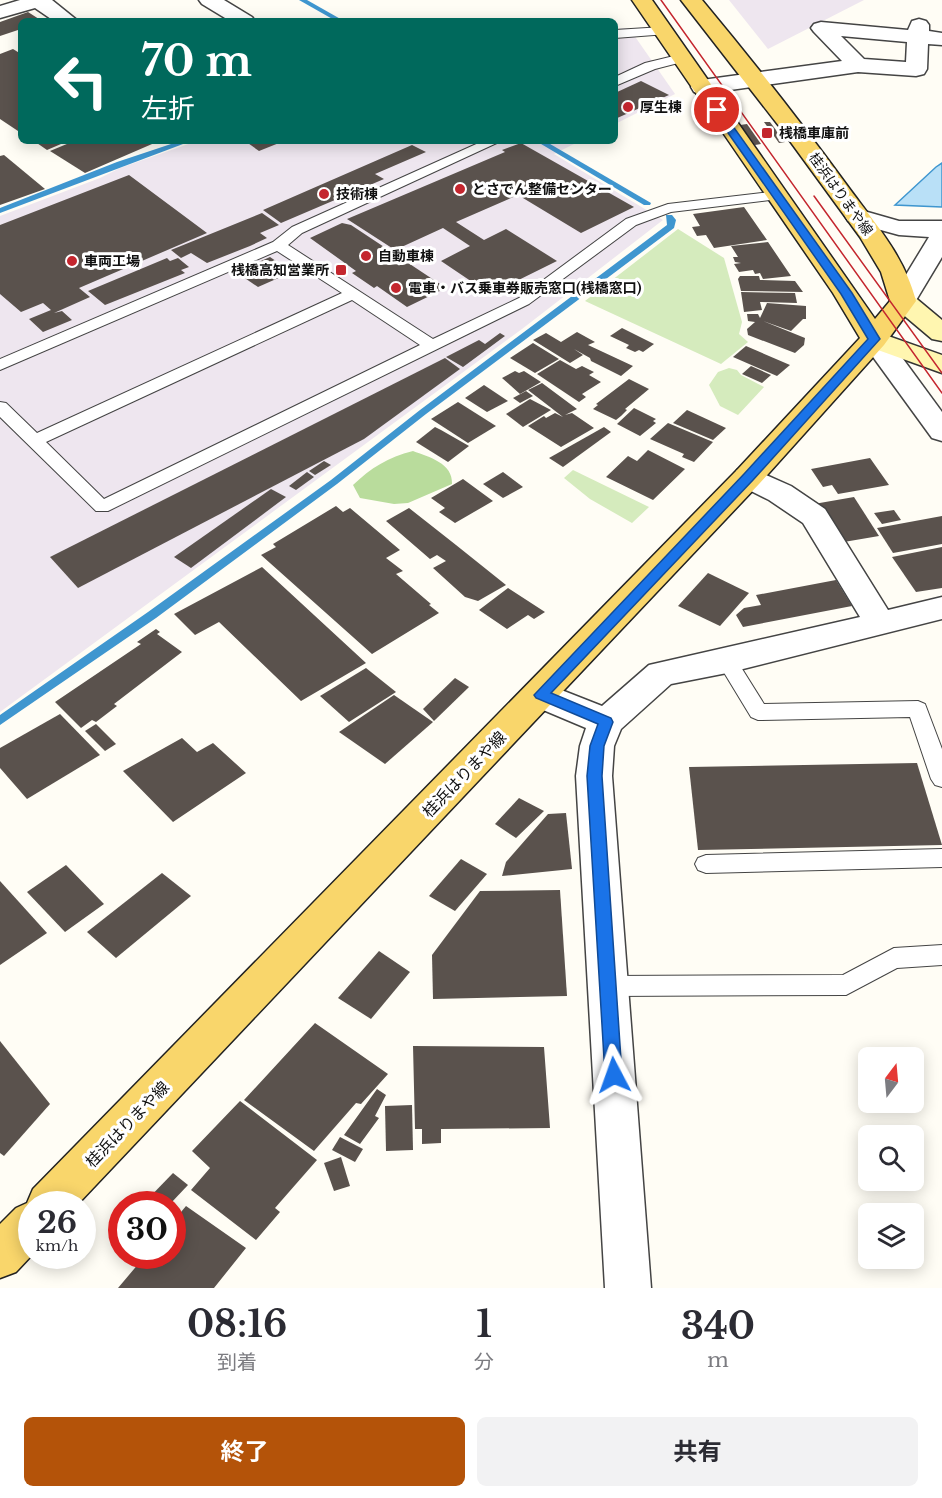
<!DOCTYPE html>
<html lang="ja">
<head>
<meta charset="utf-8">
<style>
  body { margin:0; font-family:"Libre Baskerville","Noto Sans JP",serif; background:#f2f2f3; color:#2b2b33; height:100vh; display:flex; flex-direction:column; font-size:22px; white-space:nowrap }
  * { box-sizing:border-box; margin:0 }
  p { font-size:20px; color:#7c7c81 }
  .icon { flex:none; width:33px; height:33px; fill:none; stroke:currentColor; stroke-width:2; stroke-linecap:round; stroke-linejoin:round }
  .map { position:relative; height:1288px; overflow:hidden }
  .drawer { display:flex; flex-direction:column; background:#fff; flex:1 }
  .drawer>* { flex:none }
  .hud { position:absolute; left:18px; top:18px; width:600px; height:126px; border-radius:9px; box-shadow:0 3px 15px #0003; background:#00695c; color:#fff; overflow:hidden }
  .needle { width:39px; rotate:16deg }
  .tools { position:absolute; left:858px; top:1047px; display:grid; gap:12px }
  .tools a { display:grid; place-items:center; width:66px; height:66px; border-radius:9px; background:#fff; box-shadow:0 3px 15px #0003; font-size:30px }
  .speed { position:absolute; left:18px; top:1191px; display:flex; gap:12px; font-size:30px; font-weight:700; text-align:center }
  .speed>* { display:grid; place-content:center; width:78px; height:78px; border-radius:50%; background:#fff; box-shadow:0 3px 15px #0003; line-height:1 }
  .speed small { font-size:15px; font-weight:400 }
  .speed .limit { border:9px solid #d22; background:#fff; color:#111 }
  .pin { position:absolute; display:grid; place-items:center; width:51px; height:51px; color:#fff; margin:-26px; border:3px solid #fff; border-radius:50%; box-shadow:0 2px 6px #0007 }
  .me { position:absolute; width:66px; margin:-33px; rotate:356deg; stroke-linejoin:round; filter:drop-shadow(0 0 4px #0008) }
  .turn { display:flex; align-items:center; gap:21px; height:126px; padding:0 24px; font-size:27px }
  .turn .icon { width:78px; height:78px; stroke-width:2.5 }
  .turn b { display:block; font-size:42px; line-height:51px }
  .eta { display:flex; justify-content:space-evenly; align-items:center; height:102px; text-align:center }
  .eta b { font-size:36px; font-weight:700; line-height:42px }
  .primary-button { display:flex; gap:12px; margin-top:auto; padding:12px 24px }
  .primary-button a { flex:1; height:69px; border-radius:9px; background:#b45309; color:#fff; font-size:24px; font-weight:700; line-height:69px; text-align:center }
  .primary-button a+a { background:#f2f2f3; color:#2b2b33 }
  .map>svg:first-child { display:block }
  .industrial { fill:#eee6ef }
  .green { fill:#d5ebbd }
  .forest { fill:#b9dc9c }
  .water { fill:#b9e0f7; stroke:#3f96cf; stroke-width:1.5 }
  .lines { fill:none; stroke-linecap:round; stroke-linejoin:round }
  .stream { fill:#3f96cf; fill-rule:evenodd }
  .building { fill:#5a524d }
  .service-casing { stroke:#444; stroke-width:2 }
  .minor-casing { stroke:#444; stroke-width:3 }
  .tertiary-casing { stroke:#444; stroke-width:3 }
  .secondary-casing { stroke:#333; stroke-width:3 }
  .primary-casing { stroke:#222; stroke-width:3 }
  .service { fill:#fff; fill-rule:evenodd }
  .minor { fill:#fff; fill-rule:evenodd }
  .tertiary { fill:#fff; fill-rule:evenodd }
  .secondary { fill:#fff6b0; fill-rule:evenodd }
  .primary { fill:#f9d66b; fill-rule:evenodd }
  .tram { stroke:#c4262e; stroke-width:1.5 }
  .route { fill:#1a73e8; stroke:#114b97; stroke-width:1.5 }
  .poi-dot { fill:#c4262e; stroke:#fff; stroke-width:2 }
  .labels { text-anchor:middle; dominant-baseline:central; stroke-width:6; stroke-linejoin:round; paint-order:stroke }
  .far-poi-label { font-size:14px; font-weight:bold; fill:#111; stroke:#fff; text-anchor:start }
  .far-street-label { font-size:14px; fill:#111; stroke:#fff }
  .street-label { font-size:16px; fill:#111; stroke:#fff }
</style>
</head>
<body>
<div class="map">
<svg width="942" height="1288" viewBox="0 0 942 1288">
  <rect width="100%" height="100%" fill="#fffdf5"/>
  <g class="industrial">
    <polygon points="729,0 864,0 768,49"/>
    <polygon points="629,28 675,94 615,124 615,29"/>
    <polygon points="197,141 580,141 554,154 663,220 522,329 0,712 0,216 100,178 120,168"/>
  </g>
  <g class="green">
    <polygon points="678,229 724,258 742,322 739,334 748,342 721,364 585,301"/>
    <polygon points="729,368 737,370 741,375 764,387 738,415 720,406 709,385 718,372"/>
    <polygon points="573,470 649,507 632,523 590,499 564,478"/>
  </g>
  <path class="forest" d="M413,451C429,457 453,463 452,484L408,503L394,504L360,498L353,485C371,468 388,457 413,451Z"/>
  <polygon class="water" points="942,163 942,207 895,205 936,167"/>
  <g class="lines">
    <g class="stream">
      <polygon points="299,0 307,0 344,21 336,21"/>
      <polygon points="180,141 191,141 0,213 0,208 117,162"/>
      <polygon points="536,141 545,141 651,203 650,205 644,205"/>
      <polygon points="666,215 672,215 676,220 674,228 426,414 337,484 156,618 0,725 0,715 148,612 331,480 420,410 667,225"/>
    </g>
  </g>
  <g class="building">
    <polygon points="28,12 42,21 21,21 21,29 0,36 0,22"/>
    <polygon points="13,49 21,54 21,133 0,119 0,54"/>
    <polygon points="641,81 669,95 615,119 615,93"/>
    <polygon points="764,122 770,122 785,142 779,143"/>
    <polygon points="747,124 761,144 755,145 740,125"/>
    <polygon points="34,141 68,141 47,150"/>
    <polygon points="74,141 159,141 85,173 50,151"/>
    <polygon points="245,141 284,141 259,151"/>
    <polygon points="521,143 634,207 581,233 518,195 456,222 484,240 506,229 557,261 490,294 441,261 470,246 443,228 395,250 347,219 505,152 502,150"/>
    <polygon points="412,145 426,152 375,174 384,179 281,223 263,210"/>
    <polygon points="4,155 45,189 0,205 0,156"/>
    <polygon points="129,175 207,233 79,288 90,297 54,313 62,311 72,320 43,332 29,319 51,310 43,303 21,312 0,294 0,225"/>
    <polygon points="744,207 767,240 714,248 706,235 697,236 692,227 700,226 693,214"/>
    <polygon points="262,213 279,225 260,233 267,238 250,246 207,263 191,253 181,258 171,250"/>
    <polygon points="342,223 351,225 446,288 407,307 377,286 374,288 352,273 356,271 310,238"/>
    <polygon points="768,242 791,276 763,279 760,273 755,274 753,270 739,272 734,264 741,263 735,262 733,257 738,257 731,246"/>
    <polygon points="270,257 292,272 258,287 236,272"/>
    <polygon points="167,258 170,261 178,258 189,267 181,270 185,273 105,305 88,291"/>
    <polygon points="740,276 759,276 760,280 795,281 803,292 741,291 738,279"/>
    <polygon points="741,292 795,293 797,303 760,302 762,310 744,312"/>
    <polygon points="767,303 806,306 806,319 803,319 791,331 763,321 805,338 804,345 795,353 748,335 747,329 755,322 748,321 747,314 758,314 760,318"/>
    <polygon points="622,328 654,344 643,352 639,350 635,352 626,348 629,345 610,336"/>
    <polygon points="577,332 595,342 588,345 633,366 621,376 591,361 590,358 574,349 583,355 570,363 533,340 546,333 561,342"/>
    <polygon points="500,333 505,336 463,367 446,357 479,340 485,344"/>
    <polygon points="533,343 559,359 535,373 510,358"/>
    <polygon points="746,346 790,365 777,376 733,357"/>
    <polygon points="445,358 460,369 364,439 78,588 50,557"/>
    <polygon points="560,360 576,369 582,366 594,372 589,375 601,382 582,394 586,397 579,402 537,374"/>
    <polygon points="751,366 771,375 762,383 742,374"/>
    <polygon points="515,371 519,373 524,371 541,382 520,394 502,378"/>
    <polygon points="629,379 649,389 625,409 627,410 621,416 616,420 593,409 598,405 596,404"/>
    <polygon points="542,383 577,409 565,415 572,413 594,428 561,447 528,426 544,416 546,418 555,413 563,417 528,390"/>
    <polygon points="484,385 508,401 487,412 465,398"/>
    <polygon points="526,391 533,396 520,403 513,398"/>
    <polygon points="530,399 551,410 523,427 506,414"/>
    <polygon points="458,402 496,426 468,443 431,419"/>
    <polygon points="634,408 656,419 653,421 656,423 640,436 617,424"/>
    <polygon points="687,410 726,428 713,440 673,423"/>
    <polygon points="668,423 713,442 694,462 682,457 684,454 650,439"/>
    <polygon points="435,427 441,430 469,446 448,462 416,442"/>
    <polygon points="604,427 611,432 563,467 549,458"/>
    <polygon points="648,450 685,469 653,500 606,477 628,456 637,461"/>
    <polygon points="870,458 889,485 838,494 832,485 823,487 811,469"/>
    <polygon points="324,461 331,465 315,475 309,471"/>
    <polygon points="307,472 314,477 296,490 289,486"/>
    <polygon points="503,472 523,487 503,498 483,484"/>
    <polygon points="463,479 493,501 455,523 439,512 445,508 431,498"/>
    <polygon points="271,489 286,497 191,568 174,557"/>
    <polygon points="854,497 879,536 838,543 814,504"/>
    <polygon points="336,506 343,512 350,508 400,550 386,558 403,571 396,574 431,604 429,605 439,613 372,654 261,555 276,547 273,544"/>
    <polygon points="409,508 456,545 506,585 478,601 465,597 433,568 446,561 437,555 430,559 386,521"/>
    <polygon points="894,510 901,520 882,524 874,513"/>
    <polygon points="942,516 942,544 893,553 877,528"/>
    <polygon points="942,547 942,588 916,592 892,557"/>
    <polygon points="262,567 366,663 301,701 219,622 195,635 174,614"/>
    <polygon points="708,573 749,593 720,626 678,606"/>
    <polygon points="836,580 852,606 743,627 736,615 744,608 761,605 756,595"/>
    <polygon points="508,588 545,612 534,619 528,615 507,629 479,610"/>
    <polygon points="156,629 160,632 157,634 182,652 114,704 117,706 96,722 92,720 81,728 55,702 141,644 137,642"/>
    <polygon points="366,668 396,692 349,722 320,696"/>
    <polygon points="455,678 469,687 434,721 423,709"/>
    <polygon points="394,695 433,722 385,764 339,732"/>
    <polygon points="60,714 100,755 27,799 0,768 0,748"/>
    <polygon points="96,724 116,744 105,751 85,731"/>
    <polygon points="182,738 197,752 213,743 246,773 173,822 123,771"/>
    <polygon points="917,763 942,845 698,850 689,767"/>
    <polygon points="519,798 544,811 516,838 495,824"/>
    <polygon points="566,813 572,869 502,876 506,862 548,814"/>
    <polygon points="461,859 487,874 455,911 429,896"/>
    <polygon points="66,865 104,904 65,932 27,892"/>
    <polygon points="162,873 191,896 116,958 87,932"/>
    <polygon points="0,881 47,933 0,965"/>
    <polygon points="560,890 567,996 433,999 432,955 480,891"/>
    <polygon points="379,951 410,972 371,1019 338,998"/>
    <polygon points="315,1023 388,1074 361,1104 356,1103 314,1151 244,1100"/>
    <polygon points="0,1041 50,1104 4,1156 0,1153"/>
    <polygon points="413,1046 544,1047 550,1128 441,1129 441,1143 422,1144 422,1129 415,1129"/>
    <polygon points="377,1089 386,1095 375,1116 379,1118 360,1144 344,1135"/>
    <polygon points="240,1101 317,1160 275,1208 280,1212 256,1240 191,1190 210,1168 192,1151"/>
    <polygon points="412,1105 413,1150 386,1151 385,1106"/>
    <polygon points="340,1137 363,1149 355,1162 332,1150"/>
    <polygon points="341,1157 350,1186 334,1191 324,1163"/>
    <polygon points="173,1173 188,1185 170,1204 143,1204"/>
    <polygon points="186,1206 246,1248 214,1288 118,1288 145,1256 172,1256 172,1223"/>
  </g>
  <g class="lines">
    <g class="service-casing">
      <g id="service">
        <polygon points="663,27 669,31 667,34 615,38 615,30"/>
        <polygon points="682,54 688,58 686,61 655,69 615,86 615,77 645,63"/>
        <path d="M483,141H501L302,233L288,245L433,339L519,298L626,219L668,204L778,191L785,195L778,199L671,212L636,225L529,304L108,511H96L0,417V402L6,403L37,433L342,293L277,251L0,370V359L273,242L292,227ZM352,300L420,345L104,499L46,442Z"/>
        <polygon points="727,654 734,656 764,704 918,701 925,704 942,749 942,787 935,785 931,779 910,717 758,720 751,717 717,661 720,656"/>
        <polygon points="942,849 942,867 706,873 698,870 695,864 698,858 706,855"/>
        <polygon points="942,945 942,965 897,968 846,995 608,996 600,993 596,986 600,979 608,976 843,975 894,948"/>
      </g>
    </g>
    <g class="minor-casing">
      <g id="minor">
        <polygon points="20,0 52,0 78,21 54,21 35,8 0,18 0,6"/>
        <polygon points="199,0 224,0 252,17 255,21 230,21 202,4"/>
        <path d="M919,19L926,21L929,25V31L942,33V45L928,44L927,69L924,74L916,76L858,72L702,94L694,92L691,87L694,82L702,80L842,61L814,32L811,28L814,24L821,22L908,30L912,21ZM841,36L907,42L906,62L864,59Z"/>
        <polygon points="748,467 791,486 825,509 888,610 942,597 942,619 727,673 671,684 621,729 614,746 612,776 651,1288 605,1288 576,776 580,746 586,728 529,704 524,695 529,686 541,682 602,706 649,665 860,617 803,523 769,500 737,484 733,477 737,470"/>
      </g>
    </g>
    <g class="tertiary-casing">
      <g id="tertiary">
        <polygon points="857,209 899,221 942,221 942,257 912,307 903,309 894,307 890,301 929,237 899,235 848,221 845,216 848,211"/>
        <polygon points="874,331 884,333 942,412 942,441 932,438 860,339 864,333"/>
      </g>
    </g>
    <g class="secondary-casing">
      <g id="secondary">
        <polygon points="903,293 912,295 942,320 942,341 932,339 894,307 890,301 894,295"/>
        <polygon points="874,331 942,355 942,373 864,345 860,339 864,333"/>
      </g>
    </g>
    <g class="primary-casing">
      <path id="primary" d="M632,0H652L875,319L890,301L881,272L860,237L779,126L681,0H702C752,60 800,121 846,184C873,221 904,255 916,301L884,345L759,484L78,1204H32V1255L16,1272L0,1278V1224L16,1208L27,1203L33,1189L737,470L860,338L833,293Z"/>
    </g>
    <use href="#service" class="service"/>
    <use href="#minor" class="minor"/>
    <use href="#tertiary" class="tertiary"/>
    <use href="#secondary" class="secondary"/>
    <use href="#primary" class="primary"/>
    <g class="tram">
      <polyline points="661,0 942,393"/>
      <polyline points="814,196 942,373"/>
    </g>
  </g>
  <polygon class="route" points="714,108 720,108 852,293 880,339 753,480 551,693 611,718 613,722 604,746 602,776 622,1075 620,1081 614,1083 607,1081 605,1075 587,776 590,746 598,724 536,698 534,695 744,474 868,339 841,294 712,110"/>
  <g class="poi-dot">
    <circle cx="628" cy="107" r="6"/>
    <rect x="761" y="127" width="12" height="12" rx="3"/>
    <circle cx="460" cy="189" r="6"/>
    <circle cx="324" cy="194" r="6"/>
    <circle cx="366" cy="256" r="6"/>
    <circle cx="72" cy="261" r="6"/>
    <rect x="335" y="264" width="12" height="12" rx="3"/>
    <circle cx="396" cy="288" r="6"/>
  </g>
  <g class="labels">
    <g class="far-poi-label">
      <text x="640" y="107">厚生棟</text>
      <text x="779" y="133">桟橋車庫前</text>
      <text x="472" y="189">とさでん整備センター</text>
      <text x="336" y="194">技術棟</text>
      <text x="378" y="256">自動車棟</text>
      <text x="84" y="261">車両工場</text>
      <text x="329" y="270" text-anchor="end">桟橋高知営業所</text>
      <text x="408" y="288">電車・バス乗車券販売窓口(桟橋窓口)</text>
    </g>
    <g class="far-street-label">
      <text transform="translate(841 194) rotate(54)">桂浜はりまや線</text>
    </g>
    <g class="street-label">
      <text transform="translate(464 774) rotate(-46)">桂浜はりまや線</text>
      <text transform="translate(127 1124) rotate(-46)">桂浜はりまや線</text>
    </g>
  </g>
</svg>
<div class="tools">
<a><svg class="needle" viewBox="-14 -14 28 28"><path d="M0-13l5 13h-10z" fill="#e53935"/><path d="M0 13l5-13h-10z" fill="#7c7c81"/></svg></a>
<a><svg class="icon" aria-label="search" viewBox="0 0 24 24"><circle cx="10" cy="10" r="6"/><path d="M15 15l6 6"/></svg></a>
<a><svg class="icon" aria-label="layers" viewBox="0 0 24 24"><path d="M12 4l9 5-9 5-9-5zM3 14l9 5 9-5"/></svg></a>
</div>
<div class="speed"><div>26<small>km/h</small></div><div class="limit">30</div></div>
<div class="pin" style="left:717px;top:110px;background:#d93025"><svg class="icon" aria-label="arrive" viewBox="0 0 24 24"><path d="M6 21V4h12l-3 4 3 4H6"/></svg></div>
<svg class="me" style="left:614px;top:1075px" viewBox="-20 -20 40 40"><path d="M0-17L14 15 0 8-14 15z" fill="#1a73e8" stroke="#fff" stroke-width="4"/></svg>
<div class="hud">
<div class="turn"><svg class="icon" aria-label="left" viewBox="0 0 24 24"><path d="M17 20v-9H6M10 6l-5 5 5 5"/></svg><div><b>70 m</b>左折</div></div>
</div>
</div>
<section class="drawer">
<div class="eta">
<div><b>08:16</b><p>到着</p></div>
<div><b>1</b><p>分</p></div>
<div><b>340</b><p>m</p></div>
</div>
<div class="primary-button"><a>終了</a><a>共有</a></div>
</section>
</body>
</html>
